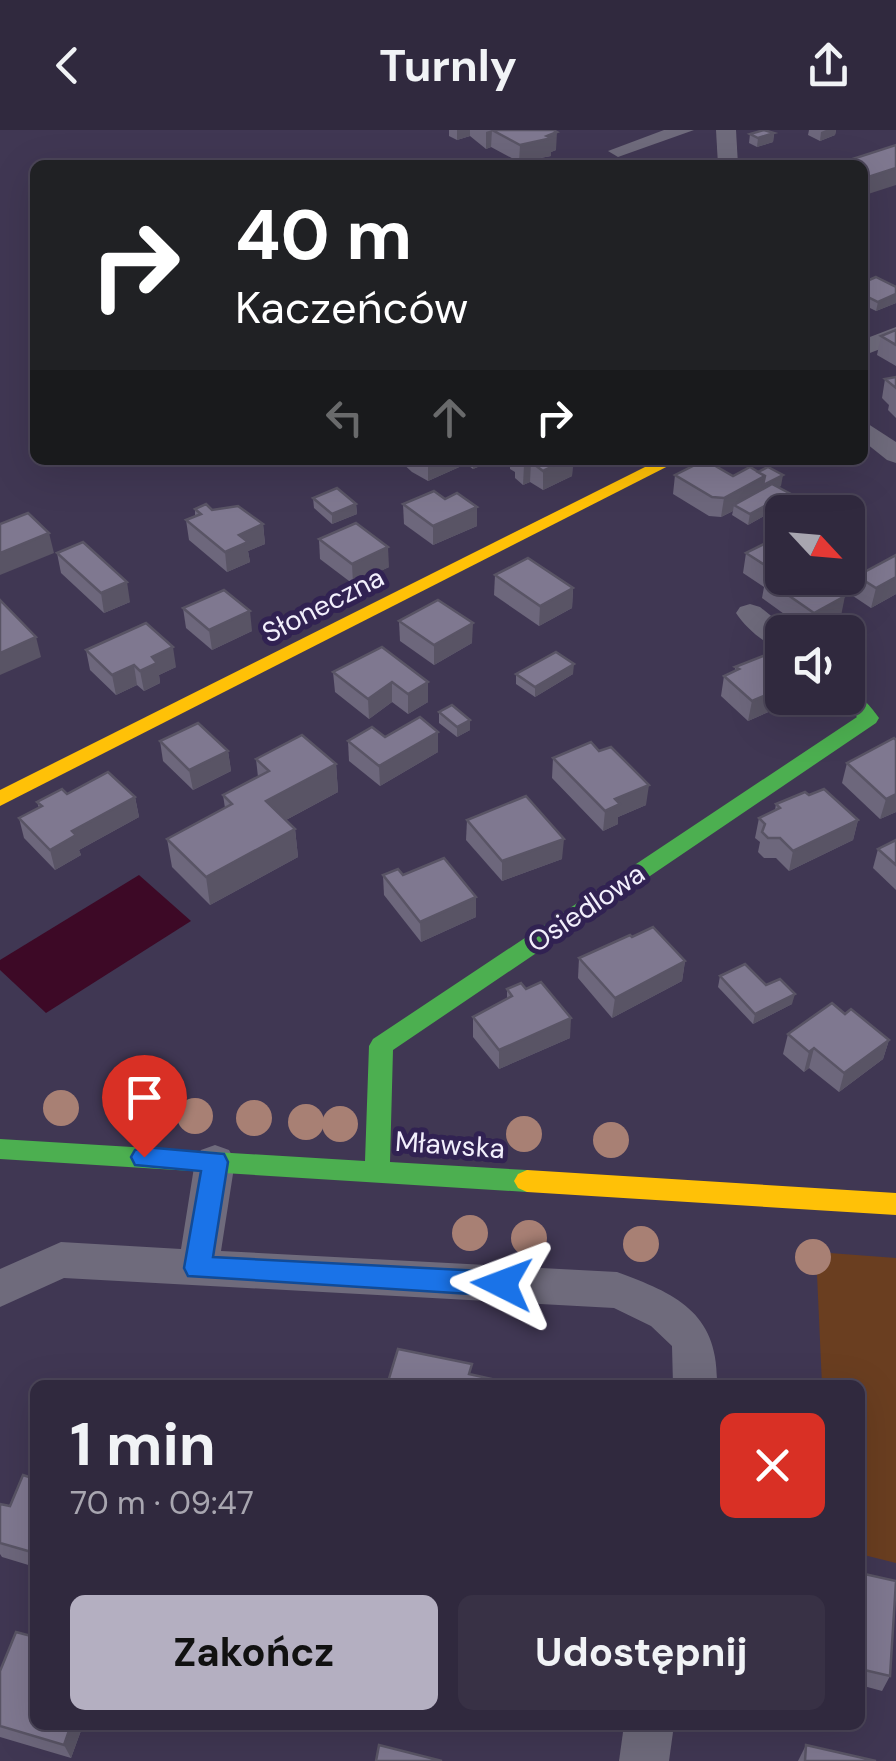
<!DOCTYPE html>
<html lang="pl">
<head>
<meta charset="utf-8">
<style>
  body { margin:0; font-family:"DM Sans",sans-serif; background:#383145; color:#f1f3f6; height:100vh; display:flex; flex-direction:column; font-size:38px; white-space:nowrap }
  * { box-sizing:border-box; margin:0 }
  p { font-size:32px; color:#a8a6b0 }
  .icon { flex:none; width:55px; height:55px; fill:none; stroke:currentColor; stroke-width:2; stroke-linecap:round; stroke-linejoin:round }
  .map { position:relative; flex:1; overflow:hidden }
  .drawer { position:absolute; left:30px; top:1250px; width:835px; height:350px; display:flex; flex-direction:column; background:#30293e; border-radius:15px; box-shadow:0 10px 40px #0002,0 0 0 2px #4b4558 }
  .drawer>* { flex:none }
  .hud { position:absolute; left:30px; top:30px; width:838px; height:305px; border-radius:15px; box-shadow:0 10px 40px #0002,0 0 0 2px #4b4558; background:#202124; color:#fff; overflow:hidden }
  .needle { width:65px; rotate:116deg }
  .tools { position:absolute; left:765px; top:365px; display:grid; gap:20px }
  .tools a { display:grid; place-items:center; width:100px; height:100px; border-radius:15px; background:#30293e; box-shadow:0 10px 40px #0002,0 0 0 2px #4b4558; font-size:50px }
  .pin { position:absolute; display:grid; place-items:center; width:85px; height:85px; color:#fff; margin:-102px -42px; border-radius:50% 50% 50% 0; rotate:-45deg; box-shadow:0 0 10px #0007 }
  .pin .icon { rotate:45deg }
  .me { position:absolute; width:110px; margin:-55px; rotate:273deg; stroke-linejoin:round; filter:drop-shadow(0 0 8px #0008) }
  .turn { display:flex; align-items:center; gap:35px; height:210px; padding:0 40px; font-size:45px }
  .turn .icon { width:130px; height:130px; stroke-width:2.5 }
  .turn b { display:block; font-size:70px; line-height:85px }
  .lanes { display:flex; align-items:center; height:95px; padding:0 40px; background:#0003; justify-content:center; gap:50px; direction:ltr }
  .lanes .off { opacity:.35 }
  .round { display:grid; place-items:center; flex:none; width:105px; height:105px; border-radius:15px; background:#383145 }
  .head { display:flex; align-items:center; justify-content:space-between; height:170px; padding:0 40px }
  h1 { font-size:60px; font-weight:700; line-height:75px }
  .primary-button { display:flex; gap:20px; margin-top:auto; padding:20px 40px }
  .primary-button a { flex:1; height:115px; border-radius:15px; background:#b4afc1; color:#111; font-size:40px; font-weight:700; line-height:115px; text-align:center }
  .primary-button a+a { background:#383145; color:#f1f3f6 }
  header { display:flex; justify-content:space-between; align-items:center; height:130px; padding:0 40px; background:#30293e; font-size:45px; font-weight:700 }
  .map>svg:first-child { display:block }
  .green { fill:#6a3e20 }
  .water { fill:#3d0926 }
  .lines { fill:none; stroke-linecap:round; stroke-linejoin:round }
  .street { fill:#6f6b7c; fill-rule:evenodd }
  .fast { fill:#4caf50; fill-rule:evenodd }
  .slow { fill:#ffc107; fill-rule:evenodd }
  .tree { fill:#a88074 }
  .wall { fill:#6d677c }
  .shaded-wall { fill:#595465 }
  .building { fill:#7f7890; stroke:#595465; stroke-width:2.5 }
  .route { fill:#1a73e8; stroke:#114b97; stroke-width:2.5 }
  .labels { text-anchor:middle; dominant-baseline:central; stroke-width:10; stroke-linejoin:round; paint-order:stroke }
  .street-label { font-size:28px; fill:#f2effc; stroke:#312252 }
</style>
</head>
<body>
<header><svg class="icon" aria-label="back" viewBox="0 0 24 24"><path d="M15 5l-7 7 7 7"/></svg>Turnly<svg class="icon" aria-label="share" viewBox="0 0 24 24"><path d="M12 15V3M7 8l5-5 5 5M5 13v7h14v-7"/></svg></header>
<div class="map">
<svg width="896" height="1631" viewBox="0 0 896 1631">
  <rect width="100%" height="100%" fill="#403753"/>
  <polygon class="green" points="816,1122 896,1128 896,1433 860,1424 860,1255 822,1255"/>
  <polygon class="water" points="139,745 191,791 46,883 0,840 0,830"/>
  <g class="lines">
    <g class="street">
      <polygon points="664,0 694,0 618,27 608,21"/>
      <polygon points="716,0 736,0 738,35 718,35"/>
      <polygon points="896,197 896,213 862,226 862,210"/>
      <polygon points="862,290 896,312 896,333 887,330 862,310"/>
      <path d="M750,474L760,477L791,502H782V519C765,515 746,498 736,483L740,477Z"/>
      <path d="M215,1015L229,1020L235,1031L221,1121L617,1142C677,1164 719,1183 717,1255H673L672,1216L651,1196L614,1178L64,1148L0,1177V1139L61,1112L181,1119L195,1031L201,1020Z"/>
      <polygon points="624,1595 674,1595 669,1631 619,1631"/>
    </g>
    <path class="fast" d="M848,560C860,563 872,578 879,588L876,593L393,920L390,1032L527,1040L536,1044L540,1051L536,1058L527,1062L0,1029V1009L365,1031L369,916L373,909L857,587L839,568H848Z"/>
    <g class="slow">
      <polygon points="659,330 680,330 0,676 0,660"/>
      <polygon points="527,1040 896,1063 896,1085 527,1062 518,1058 514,1051 518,1044"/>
    </g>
  </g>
  <g class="tree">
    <circle cx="61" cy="978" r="18"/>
    <circle cx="126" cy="983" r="18"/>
    <circle cx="195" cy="986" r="18"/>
    <circle cx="254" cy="988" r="18"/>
    <circle cx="306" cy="992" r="18"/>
    <circle cx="340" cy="994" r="18"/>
    <circle cx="524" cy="1004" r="18"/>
    <circle cx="611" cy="1010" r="18"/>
    <circle cx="470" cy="1103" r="18"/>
    <circle cx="529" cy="1108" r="18"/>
    <circle cx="641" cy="1114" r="18"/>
    <circle cx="813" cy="1127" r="18"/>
  </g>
  <g class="wall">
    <polygon points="449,0 553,0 556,20 551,22 551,26 519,32 491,17 486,19 470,6 457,10 449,6"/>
    <polygon points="809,0 836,0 835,5 820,11 808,5"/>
    <polygon points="774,3 773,12 757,17 749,13 750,4"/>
    <polygon points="862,153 896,157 896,173 876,181 862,174"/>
    <polygon points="896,200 896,236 877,225 881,206"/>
    <polygon points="896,247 896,288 888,280 889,275 882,268 885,249"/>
    <polygon points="399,330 485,330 485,334 473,339 466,334 428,351 412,342"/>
    <polygon points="510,330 573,330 572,346 543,360 530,352 523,355 515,348 515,342 510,339"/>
    <polygon points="675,345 733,346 781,356 778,357 787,373 748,395 732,385 733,381 721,387 709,386 673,364"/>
    <polygon points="313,368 356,374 357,384 332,394 314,378"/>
    <polygon points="445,369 477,377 477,396 433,415 404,394 403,374"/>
    <polygon points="195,379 212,380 263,394 265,414 248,421 250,432 227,442 189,410 186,390 195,386"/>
    <polygon points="319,409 389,437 353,454 320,429"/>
    <polygon points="57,423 130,472 104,483 61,443"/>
    <polygon points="746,423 782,448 817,448 815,453 841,486 809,502 762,468 764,457 743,443"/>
    <polygon points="896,425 896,464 871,478 853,466 857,446"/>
    <polygon points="495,445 573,458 572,478 539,496 494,465"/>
    <polygon points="183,478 252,501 212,520 186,498"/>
    <polygon points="399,491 472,513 434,535 400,511"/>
    <polygon points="86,520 176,537 159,545 160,553 144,561 137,555 116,565 90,540"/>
    <polygon points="735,537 782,568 805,568 804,574 787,581 782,576 748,591 721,566 724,546 735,541"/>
    <polygon points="333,542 428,552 428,572 408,584 392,572 369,589 335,562"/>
    <polygon points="516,544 573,544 535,567 516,554"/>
    <polygon points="439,582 470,600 457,607 439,593"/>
    <polygon points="896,610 896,682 880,689 842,653 847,633"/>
    <polygon points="160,611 228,621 231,641 193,660 163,631"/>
    <polygon points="348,611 438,622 380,656 349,631"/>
    <polygon points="599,621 646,675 618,687 618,694 603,701 552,648 553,628"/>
    <polygon points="256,629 336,634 338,662 286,690 295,699 298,727 210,775 172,737 167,709 225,678 223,665 258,647"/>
    <polygon points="67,664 135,667 139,687 79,720 81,725 55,740 24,708 19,688 39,678 37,672"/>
    <polygon points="809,665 858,690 853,710 789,741 776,728 764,728 758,722 760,712 755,708 759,688 775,680 776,674"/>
    <polygon points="467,690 562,729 502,751 466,710"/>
    <polygon points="896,710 896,760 873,738 878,719"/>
    <polygon points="383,745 403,745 476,767 476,787 421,812 384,765"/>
    <polygon points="632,807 685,831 682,851 612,888 578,848 579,828"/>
    <polygon points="720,846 766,855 792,874 753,894 718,857"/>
    <polygon points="507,859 570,908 499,939 473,907 473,887 507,869"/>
    <polygon points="845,884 889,910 883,929 839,962 809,938 804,942 783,924 788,904"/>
    <polygon points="35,1349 35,1437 2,1427 0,1424 0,1374 10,1376"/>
    <polygon points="860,1443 890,1546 882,1561 860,1555"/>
    <polygon points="0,1541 35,1595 83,1595 71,1628 0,1607"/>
    <polygon points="806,1615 876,1631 798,1631"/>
  </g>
  <g class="shaded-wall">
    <polygon points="457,0 470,0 470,6 457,10"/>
    <polygon points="492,0 491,17 486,19 486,2"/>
    <polygon points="826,0 836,0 835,5 820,11 821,2"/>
    <polygon points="557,2 556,20 551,22 551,26 519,32 520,15"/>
    <polygon points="774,3 773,12 757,17 758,8"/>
    <polygon points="896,38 896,55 862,66 862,49"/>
    <polygon points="896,164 896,173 876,181 878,172"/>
    <polygon points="431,330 466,330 466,334 428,351 428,331"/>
    <polygon points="473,330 485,330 485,334 473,339"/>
    <polygon points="566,330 573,330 572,346 543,360 543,341"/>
    <polygon points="531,332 530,352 523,355 524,335"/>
    <polygon points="783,345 781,356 738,378 734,375 733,381 721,387 724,368 765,346"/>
    <polygon points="789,363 787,373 748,395 750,384"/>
    <polygon points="356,374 357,384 332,394 332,384"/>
    <polygon points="477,377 477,396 433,415 433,396"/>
    <polygon points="263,394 265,414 248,421 250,432 227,442 225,422 239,405"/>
    <polygon points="49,403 54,423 0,445 0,423"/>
    <polygon points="388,417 389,437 353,454 352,434"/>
    <polygon points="782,433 782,448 769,451 771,439"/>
    <polygon points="896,447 896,464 871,478 876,458"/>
    <polygon points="127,452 130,472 104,483 101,463"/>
    <polygon points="573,458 572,478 539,496 540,476"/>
    <polygon points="845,466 841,486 810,502 814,483"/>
    <polygon points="250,481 252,501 212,520 209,500"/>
    <polygon points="473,493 472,513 434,535 434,515"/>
    <polygon points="36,507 41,527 0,545 0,523"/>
    <polygon points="173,517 176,537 159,545 160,553 144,561 140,541 152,527"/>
    <polygon points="574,534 573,544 535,567 535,557"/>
    <polygon points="134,535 137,555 116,565 112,545"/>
    <polygon points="392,552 392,572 369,589 368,569"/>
    <polygon points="428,552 428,572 408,584 408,564"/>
    <polygon points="782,558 783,568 782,576 748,591 752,571"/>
    <polygon points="790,568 805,568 804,574 787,581"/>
    <polygon points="470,590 470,600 457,607 457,597"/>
    <polygon points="438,602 438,622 380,656 379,636"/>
    <polygon points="228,621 231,641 193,660 189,640"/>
    <polygon points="336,634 338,662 269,699 266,671"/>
    <polygon points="649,655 646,675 618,687 618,694 603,701 605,681 615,669"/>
    <polygon points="896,664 896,682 880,689 886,669"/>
    <polygon points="135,667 139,687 79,720 81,725 55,740 50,720 72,701"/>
    <polygon points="858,690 853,710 789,741 793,721"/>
    <polygon points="295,699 298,727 210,775 206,747"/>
    <polygon points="564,709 562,729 502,751 502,731"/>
    <polygon points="476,767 476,787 421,812 420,792"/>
    <polygon points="685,831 682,851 612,888 615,868"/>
    <polygon points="795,864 792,874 753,894 755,884"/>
    <polygon points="571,888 570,908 499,939 499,920"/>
    <polygon points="889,910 883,929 839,962 844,943"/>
    <polygon points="814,918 809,938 804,942 809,922"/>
    <polygon points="71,1595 83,1595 71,1628 64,1615"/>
  </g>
  <g class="building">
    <polygon points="492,0 553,0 557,2 547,6 552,8 520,15"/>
    <polygon points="764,0 774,3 758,8 750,4"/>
    <polygon points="896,15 896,38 862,49 862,35 834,35"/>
    <polygon points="876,147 896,157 896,164 878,172 862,164 862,153"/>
    <polygon points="896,200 896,215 881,206"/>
    <polygon points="896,247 896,258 885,249"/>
    <polygon points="517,330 566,330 543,341 531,332 524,335"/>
    <polygon points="705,330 733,346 750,337 765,346 724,368 712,367 675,345"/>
    <polygon points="768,337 783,345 763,355 765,346 758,342"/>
    <polygon points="772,354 789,363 750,384 734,375"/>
    <polygon points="337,358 356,374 332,384 313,368"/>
    <polygon points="434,361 445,369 457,363 477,377 433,396 403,374"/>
    <polygon points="206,374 212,380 238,376 263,394 239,405 248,412 225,422 186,390 201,384 195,379"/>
    <polygon points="28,383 49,403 0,423 0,394"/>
    <polygon points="356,393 388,417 352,434 319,409"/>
    <polygon points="782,405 782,433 771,439 746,423"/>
    <polygon points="83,412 127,452 101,463 57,423"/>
    <polygon points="896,425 896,447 876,458 857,446"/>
    <polygon points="528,428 573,458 540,476 495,445"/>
    <polygon points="782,439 782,448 796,448 799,449 807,448 821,457 827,454 845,466 814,483 765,449"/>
    <polygon points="224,460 250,481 209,500 183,478"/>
    <polygon points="0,470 36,507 0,523"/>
    <polygon points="438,470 473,493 434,515 399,491"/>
    <polygon points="146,493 173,517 152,527 157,533 140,541 134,535 112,545 86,520"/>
    <polygon points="382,517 428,552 408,564 392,552 368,569 333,542"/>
    <polygon points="556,522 574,534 535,557 516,544"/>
    <polygon points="768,524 782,536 782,558 752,571 724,546 739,539 735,537"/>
    <polygon points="452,575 470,590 457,597 439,582"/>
    <polygon points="420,587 438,602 379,636 348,611 372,597 385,607"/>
    <polygon points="198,593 228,621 189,640 160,611"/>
    <polygon points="302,605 336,634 266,671 295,699 206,747 167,709 232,674 223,665 269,641 256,629"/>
    <polygon points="894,608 896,610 896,664 886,669 847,633"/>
    <polygon points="591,612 599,621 611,617 649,655 615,669 620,674 605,681 553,628"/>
    <polygon points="108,642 135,667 72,701 76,705 50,720 19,688 42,676 37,672 62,659 67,664"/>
    <polygon points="824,659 858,690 793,721 780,708 768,708 762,702 765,694 759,688 780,678 776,674 805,662 809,665"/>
    <polygon points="526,666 564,709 502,731 467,690"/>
    <polygon points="896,710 896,735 878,719"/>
    <polygon points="444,728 476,767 420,792 383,745 398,739 403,745"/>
    <polygon points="653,797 685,831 615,868 579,828 630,805 632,807"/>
    <polygon points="745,834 766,855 780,849 795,864 755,884 720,846"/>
    <polygon points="541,852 571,888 499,920 473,887 512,866 507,859 521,853 526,859"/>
    <polygon points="832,873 845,884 851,879 889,910 844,943 814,918 809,922 788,904"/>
    <polygon points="398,1219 472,1234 469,1244 519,1255 387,1255"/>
    <polygon points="23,1345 35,1349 35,1423 0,1413 0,1374 10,1376"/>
    <polygon points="860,1443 896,1451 890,1546 860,1539"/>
    <polygon points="16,1502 35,1507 35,1595 71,1595 64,1615 0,1596 0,1541"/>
    <polygon points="379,1615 442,1631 376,1631"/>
    <polygon points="806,1615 876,1631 805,1631"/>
  </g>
  <polygon class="route" points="144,1017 224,1024 228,1032 213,1127 502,1142 512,1146 516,1154 512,1163 502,1166 188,1146 184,1138 201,1041 135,1035 131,1027 135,1020"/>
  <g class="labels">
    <g class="street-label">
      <text transform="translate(323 475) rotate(-27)">Słoneczna</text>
      <text transform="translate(586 778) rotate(-34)">Osiedlowa</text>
      <text transform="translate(450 1015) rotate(4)">Mławska</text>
    </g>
  </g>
</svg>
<div class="tools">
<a><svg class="needle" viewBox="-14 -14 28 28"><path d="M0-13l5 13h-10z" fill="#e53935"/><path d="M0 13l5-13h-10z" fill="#a8a6b0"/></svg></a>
<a><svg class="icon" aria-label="sound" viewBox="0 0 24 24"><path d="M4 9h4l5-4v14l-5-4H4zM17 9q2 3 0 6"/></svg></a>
</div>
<div class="pin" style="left:144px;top:1027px;background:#d93025"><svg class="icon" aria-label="arrive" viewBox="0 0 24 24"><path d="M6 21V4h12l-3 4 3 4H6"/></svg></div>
<svg class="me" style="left:502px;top:1154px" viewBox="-20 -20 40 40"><path d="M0-17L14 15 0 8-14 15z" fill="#1a73e8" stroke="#fff" stroke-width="4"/></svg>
<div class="hud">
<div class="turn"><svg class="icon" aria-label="right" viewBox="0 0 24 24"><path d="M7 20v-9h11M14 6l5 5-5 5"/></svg><div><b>40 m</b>Kaczeńców</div></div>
<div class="lanes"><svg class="icon off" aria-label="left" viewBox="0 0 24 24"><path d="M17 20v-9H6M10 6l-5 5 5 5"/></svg><svg class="icon off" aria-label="ahead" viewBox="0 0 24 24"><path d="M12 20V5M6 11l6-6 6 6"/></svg><svg class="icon" aria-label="right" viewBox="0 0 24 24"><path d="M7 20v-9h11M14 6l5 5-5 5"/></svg></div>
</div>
<section class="drawer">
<div class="head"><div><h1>1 min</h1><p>70 m · 09:47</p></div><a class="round" style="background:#d93025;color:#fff"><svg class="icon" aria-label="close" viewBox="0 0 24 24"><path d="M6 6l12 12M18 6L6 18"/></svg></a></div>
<div class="primary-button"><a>Zakończ</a><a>Udostępnij</a></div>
</section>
</div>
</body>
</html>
